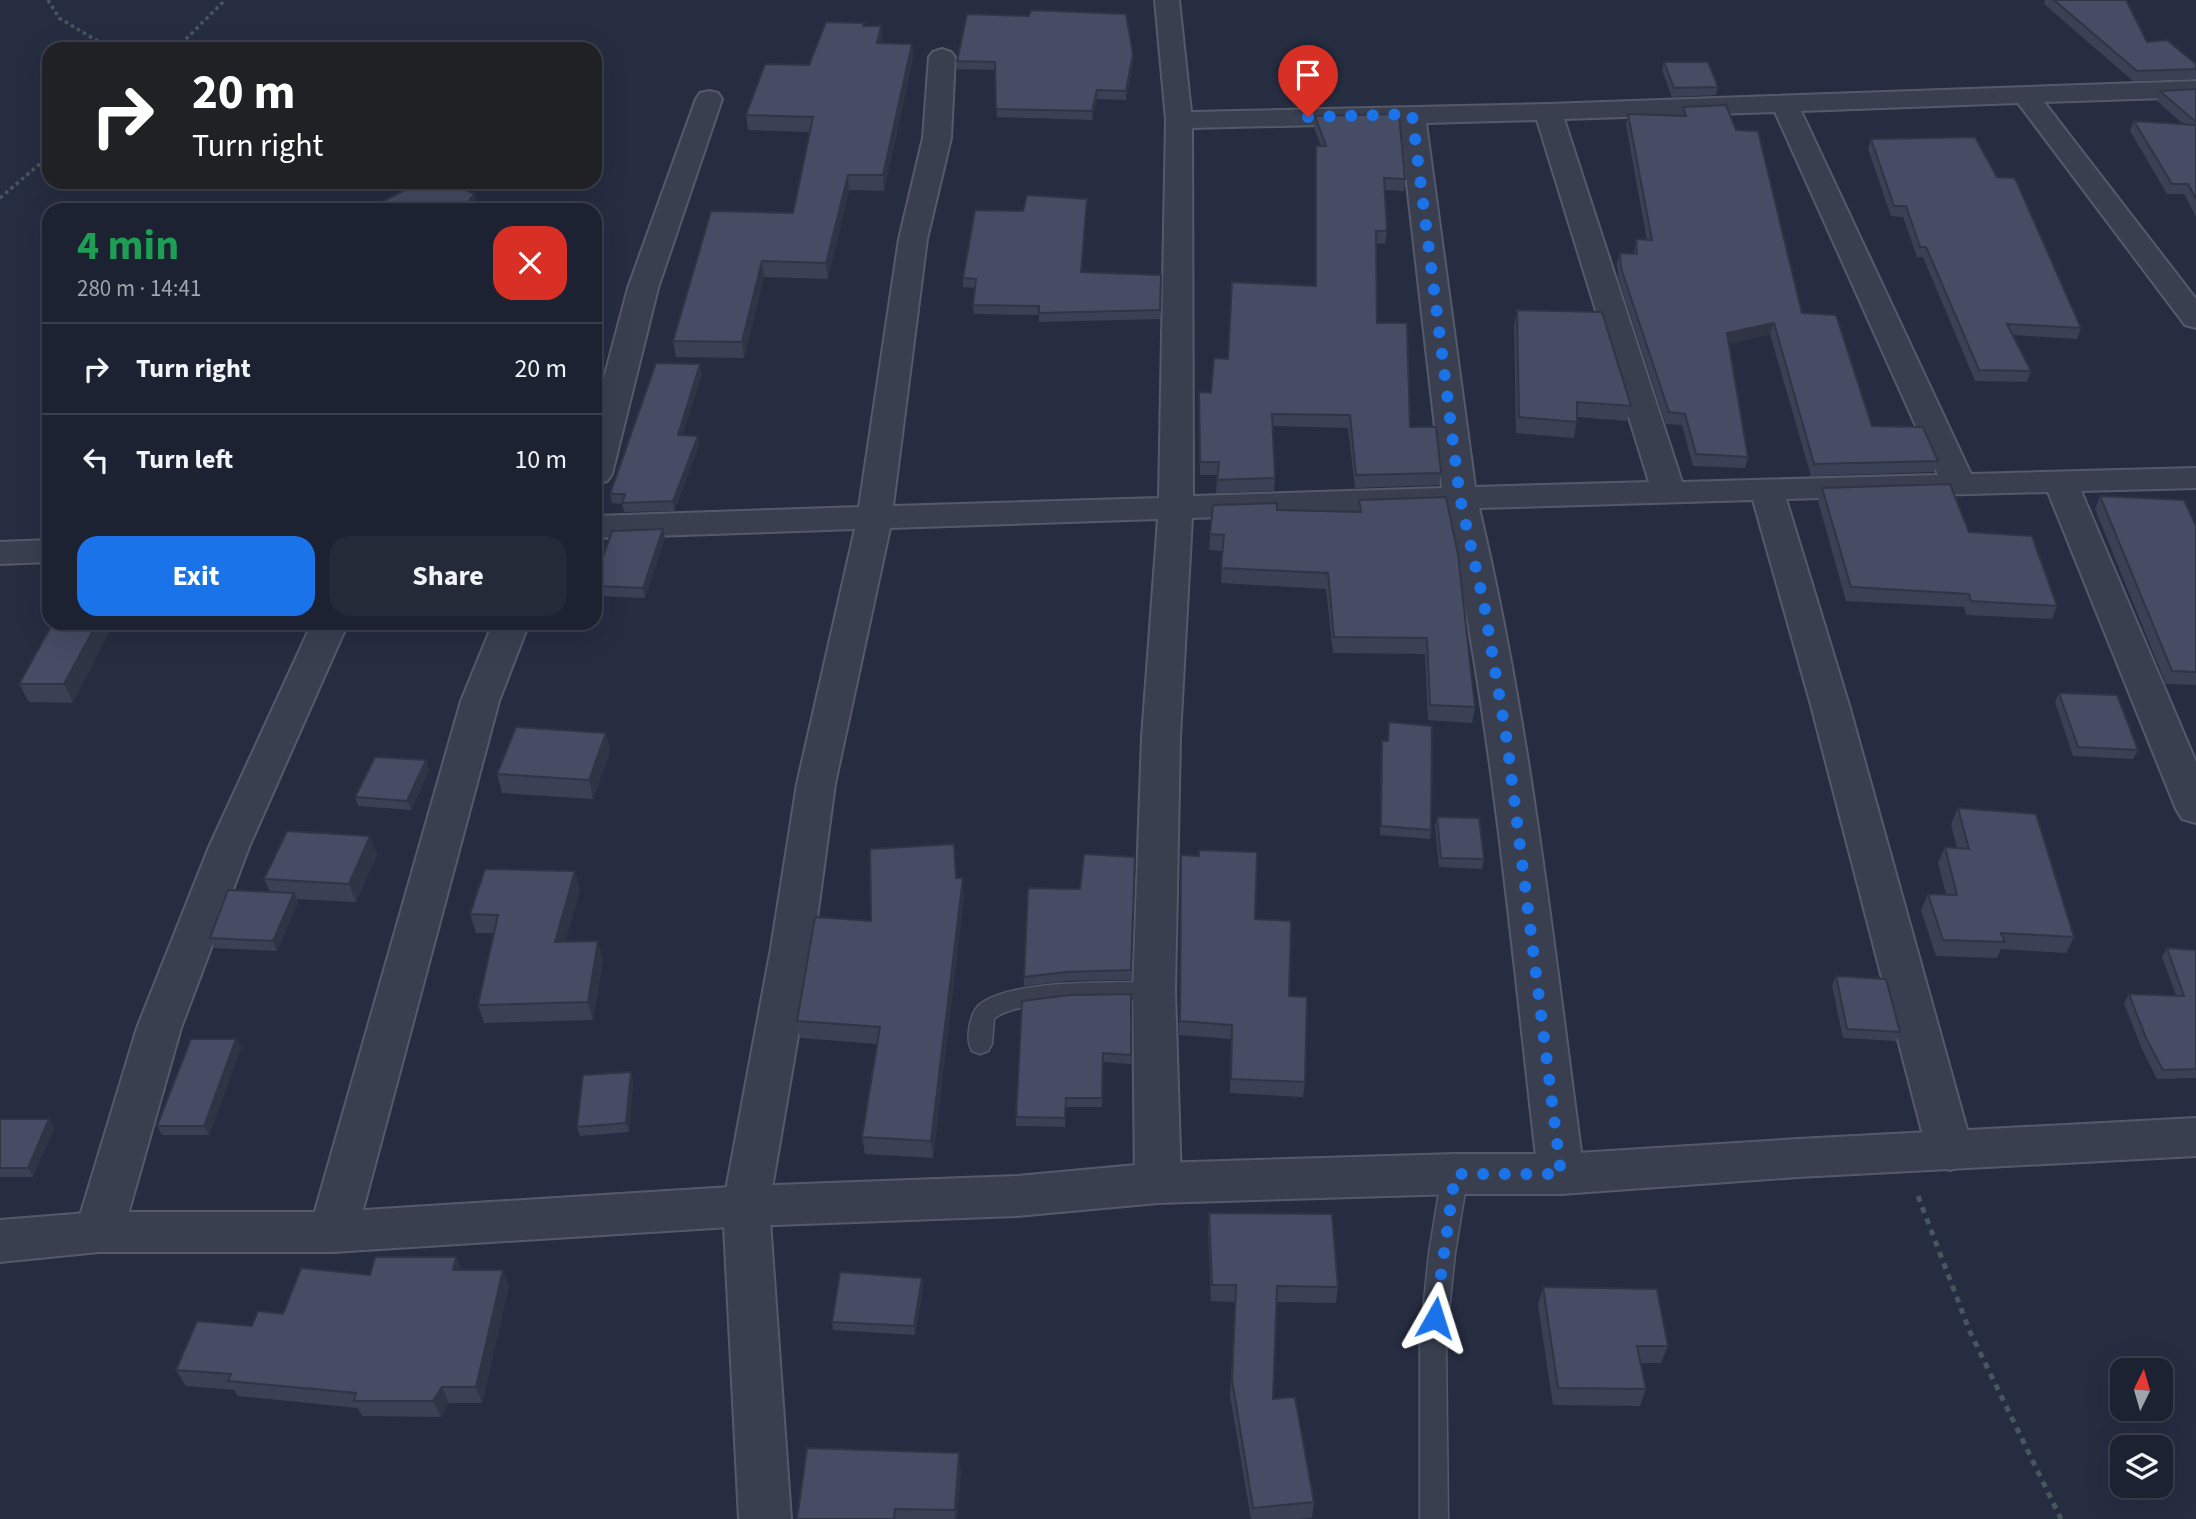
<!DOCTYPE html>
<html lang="en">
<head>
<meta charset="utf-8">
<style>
  body { margin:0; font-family:"Source Sans 3",sans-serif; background:#252a39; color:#f1f3f6; height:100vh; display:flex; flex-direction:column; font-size:26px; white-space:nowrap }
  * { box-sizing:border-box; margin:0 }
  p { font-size:23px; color:#a0a4ab }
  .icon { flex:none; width:38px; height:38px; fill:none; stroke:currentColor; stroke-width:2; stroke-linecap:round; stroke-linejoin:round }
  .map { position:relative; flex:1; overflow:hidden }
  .side { position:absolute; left:42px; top:203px; width:560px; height:427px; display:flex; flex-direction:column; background:#1c2231; border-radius:21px; box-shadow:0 7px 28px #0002,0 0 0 2px #3a3f4d }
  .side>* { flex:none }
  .top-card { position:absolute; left:42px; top:42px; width:560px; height:147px; border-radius:21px; box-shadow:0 7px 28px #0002,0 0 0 2px #3a3f4d; background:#202124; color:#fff; overflow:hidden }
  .needle { width:46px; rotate:5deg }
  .controls { position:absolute; left:2110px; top:1358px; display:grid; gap:14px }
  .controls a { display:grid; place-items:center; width:63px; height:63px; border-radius:14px; background:#1c2231; box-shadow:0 7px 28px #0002,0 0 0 2px #3a3f4d; font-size:35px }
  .pin { position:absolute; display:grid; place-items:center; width:60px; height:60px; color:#fff; margin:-72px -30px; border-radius:50% 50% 50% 0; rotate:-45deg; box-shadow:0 0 7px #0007 }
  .pin .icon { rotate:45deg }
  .me { position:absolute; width:77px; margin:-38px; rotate:6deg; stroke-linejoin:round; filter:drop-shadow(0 0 5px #0008) }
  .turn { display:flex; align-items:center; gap:24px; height:147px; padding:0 35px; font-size:32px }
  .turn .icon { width:91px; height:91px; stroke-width:2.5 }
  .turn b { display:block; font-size:49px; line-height:60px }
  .round { display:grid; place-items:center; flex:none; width:74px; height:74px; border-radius:21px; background:#252a39 }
  .summary { display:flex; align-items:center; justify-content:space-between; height:119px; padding:0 35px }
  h1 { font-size:42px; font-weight:700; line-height:52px; color:#1e9e55 }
  .primary-button { display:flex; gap:14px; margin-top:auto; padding:14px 35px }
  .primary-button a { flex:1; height:80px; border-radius:21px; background:#1a73e8; color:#fff; font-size:28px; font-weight:700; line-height:80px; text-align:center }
  .primary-button a+a { background:#252a39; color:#f1f3f6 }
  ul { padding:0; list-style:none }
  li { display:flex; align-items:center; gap:21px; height:91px; padding:0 35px; border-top:2px solid #3a3f4d }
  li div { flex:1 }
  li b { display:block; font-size:26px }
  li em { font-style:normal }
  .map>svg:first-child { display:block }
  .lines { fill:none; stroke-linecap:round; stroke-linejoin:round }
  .service-casing { stroke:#555a6b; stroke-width:3 }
  .minor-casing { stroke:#555a6b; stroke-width:4 }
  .tertiary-casing { stroke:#555a6b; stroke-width:4 }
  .path-far1 { stroke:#46575e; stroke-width:3.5; stroke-dasharray:3.5 3.5; stroke-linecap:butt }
  .path { stroke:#46575e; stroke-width:5; stroke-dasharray:6 6; stroke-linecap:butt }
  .service { fill:#3a3f50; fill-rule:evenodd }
  .minor { fill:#3a3f50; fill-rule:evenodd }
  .tertiary { fill:#3a3f50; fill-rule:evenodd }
  .wall { fill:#3b4155 }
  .shaded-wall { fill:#303545 }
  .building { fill:#454c63; stroke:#303545; stroke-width:2 }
  .route { stroke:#1a73e8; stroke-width:12; stroke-dasharray:0 21.6 }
</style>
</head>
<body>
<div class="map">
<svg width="2196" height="1519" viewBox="0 0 2196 1519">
  <rect width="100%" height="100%" fill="#262d41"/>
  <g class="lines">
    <g class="service-casing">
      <g id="service">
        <path d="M1154,982L1162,985L1166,991L1162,997L1154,1000C1121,1001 1016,998 994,1019L992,1044L988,1051L980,1054L972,1051C968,1044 968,1038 969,1030C970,1020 974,1007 983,1002C1020,979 1110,983 1154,982Z"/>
        <polygon points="1455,1163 1464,1166 1468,1174 1455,1253 1446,1340 1448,1519 1420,1519 1420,1340 1429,1253 1442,1174 1446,1166"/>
      </g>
    </g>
    <g class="minor-casing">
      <g id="minor">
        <path d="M1155,0H1179L1191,112L1548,104L2196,81V97L2044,102L2196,299V328L2185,325L2018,103L1801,111L1971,474L2196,468V488L2081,491L2196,762V823L2182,819L2176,809L2048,492L1786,499L1849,705L1973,1151L1966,1165L1950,1170L1934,1165L1927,1151L1811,705L1753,500L1479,508C1531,727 1554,951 1584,1174L1577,1188L1561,1194L1545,1188L1538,1174C1512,952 1493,728 1446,509L1192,518L1180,737L1175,991L1181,1183L1174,1197L1158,1203L1142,1197L1135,1183L1133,991L1142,737L1158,519L890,528L835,784L813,948L769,1206L791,1519H739L723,1206L771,948L797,784L855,529L595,538V516L859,507L899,239L923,138L929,57L933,52L942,49L951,52L955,57L951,138L927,239L893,506L1159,498L1166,120ZM1775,112L1938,475L1682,482L1564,119ZM1537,120L1649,482L1475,487L1426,123ZM1400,123L1442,488L1193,496L1192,128Z"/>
        <polygon points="709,91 718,93 722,99 658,288 612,474 607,481 595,484 595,412 628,288 696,99 700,93"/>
        <polygon points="49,540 49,562 0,564 0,542"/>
        <polygon points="312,623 348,623 249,847 181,1028 123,1232 116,1246 99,1252 82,1246 75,1232 137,1028 209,847"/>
        <polygon points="493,623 529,623 499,701 357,1232 350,1246 333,1252 316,1246 309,1232 461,701"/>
      </g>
    </g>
    <g class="tertiary-casing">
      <polygon id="tertiary" points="2196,1118 2196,1156 1798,1177 1561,1194 1455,1194 1158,1203 1017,1216 746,1226 333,1252 99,1252 0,1262 0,1220 99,1212 333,1212 746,1186 1017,1176 1158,1163 1455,1154 1561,1154 1798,1139"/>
    </g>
    <g class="path-far1">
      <polyline points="48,0 59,18 111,49"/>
      <polyline points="176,49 225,0"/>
      <polyline points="0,198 49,156"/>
    </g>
    <polyline class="path" points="1918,1196 1970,1332 2061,1519"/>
    <use href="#service" class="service"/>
    <use href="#minor" class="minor"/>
    <use href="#tertiary" class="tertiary"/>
  </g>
  <g class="wall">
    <polygon points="2045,0 2126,0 2147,42 2196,64 2196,79 2133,81 2044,4"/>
    <polygon points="864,26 881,26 882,43 912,44 913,58 884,191 849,190 828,279 764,277 744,358 676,357 673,341 793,213 809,132 748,130 746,115 809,65"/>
    <polygon points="1133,54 1133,63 1126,100 1097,99 1092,120 997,117 995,70 957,69 957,61"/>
    <polygon points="1664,62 1718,87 1716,95 1672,97 1662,70"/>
    <polygon points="2196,89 2196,217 2184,194 2167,194 2130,131 2134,121 2183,124 2157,101 2160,91"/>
    <polygon points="1683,107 1802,313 1872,426 1938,461 1934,472 1811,476 1770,334 1728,344 1748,457 1745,468 1693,466 1682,425 1666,424 1619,280 1617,264 1620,253 1634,253 1636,239 1647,240 1626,125 1628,114 1681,116"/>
    <polygon points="1315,116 1405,179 1404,191 1385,190 1387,231 1385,244 1376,243 1377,323 1410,427 1441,473 1439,485 1355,488 1348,428 1273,426 1275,478 1274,491 1216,493 1217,475 1200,475 1199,392 1211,393 1228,359 1315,286 1315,158 1316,146 1321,146 1314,128"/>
    <polygon points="1871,139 2081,328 2077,339 2012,335 2031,371 2027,382 1975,381 1923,257 1917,257 1903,217 1891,216 1868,149"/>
    <polygon points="1087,199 1082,272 1161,275 1160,319 1039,322 1039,315 974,314 973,305 975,288 963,287 963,278 1023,211"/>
    <polygon points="1517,310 1631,406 1627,421 1577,417 1574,438 1516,433 1514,326"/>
    <polygon points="702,374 682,435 699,445 674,511 624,512 622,504 612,503 610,494"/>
    <polygon points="1822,488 1969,532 2057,606 2052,619 1966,615 1964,607 1846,601 1818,501"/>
    <polygon points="2100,496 2196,526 2196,685 2166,684 2095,509"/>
    <polygon points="1359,500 1475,707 1472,723 1428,720 1425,654 1333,653 1326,589 1221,583 1223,551 1209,550 1210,534 1277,510 1358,512"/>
    <polygon points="665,538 645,598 595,596 595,581"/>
    <polygon points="53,623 73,703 29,702 19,684"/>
    <polygon points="2059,693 2138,750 2133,759 2073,756 2055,702"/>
    <polygon points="1389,722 1431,830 1430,839 1380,835 1381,750 1382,741 1387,741"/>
    <polygon points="606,733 610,751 593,799 502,793 497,774"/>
    <polygon points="429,770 411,810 358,806 355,797"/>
    <polygon points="1958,808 2074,937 2066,953 2001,949 1997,958 1936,956 1921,910 1928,894 1946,894 1938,863 1945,847 1957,848 1951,824"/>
    <polygon points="1437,817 1484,859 1482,869 1439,867 1435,826"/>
    <polygon points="377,854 356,902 297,899 298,902 277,951 214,948 210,938 270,892 264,879"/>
    <polygon points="1181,855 1255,919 1289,996 1305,1082 1303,1097 1230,1093 1231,1039 1179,1035"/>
    <polygon points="1135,857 1131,980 1066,981 1024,986 1024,977 1080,889"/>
    <polygon points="956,878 964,895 933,1158 865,1154 862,1137 877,1044 800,1038 797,1021 871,921"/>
    <polygon points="580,890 565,942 603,959 593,1020 484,1023 478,1005 494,933 476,933 470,914"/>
    <polygon points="2167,948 2196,950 2196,1078 2157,1079 2141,1047 2124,1003 2129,994 2176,995 2162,957"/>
    <polygon points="1836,976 1900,1032 1896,1041 1843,1038 1832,986"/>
    <polygon points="1131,994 1131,1064 1103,1062 1102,1107 1066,1107 1065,1127 1016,1126 1016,1117"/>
    <polygon points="236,1039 241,1048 209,1135 162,1135 157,1126"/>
    <polygon points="633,1081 629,1132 580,1136 577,1127"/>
    <polygon points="0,1119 49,1119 54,1128 33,1177 0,1177"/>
    <polygon points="1209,1213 1338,1287 1336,1303 1276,1302 1273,1399 1314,1502 1312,1518 1298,1519 1251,1519 1230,1396 1235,1302 1211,1301 1208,1230"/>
    <polygon points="456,1257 461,1270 509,1286 482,1403 449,1403 441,1417 362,1416 358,1408 238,1396 234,1390 186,1386 176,1370 252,1326 283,1314 370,1275"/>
    <polygon points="923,1287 915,1335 833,1330 832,1322"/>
    <polygon points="1543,1287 1668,1346 1661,1363 1641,1363 1646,1389 1640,1406 1553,1405 1538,1305"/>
    <polygon points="961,1469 957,1519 797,1519"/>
  </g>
  <g class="shaded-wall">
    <polygon points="881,26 882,41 879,58 877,43"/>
    <polygon points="912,44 913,58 884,191 883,175"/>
    <polygon points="1133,54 1133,63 1126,100 1126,91"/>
    <polygon points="1097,90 1097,99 1092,120 1092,111"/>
    <polygon points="848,175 849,190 828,279 826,263"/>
    <polygon points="475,194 477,203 471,210 461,210"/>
    <polygon points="1087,199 1087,207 1081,281 1081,272"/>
    <polygon points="762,261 764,277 744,358 742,342"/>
    <polygon points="1774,323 1770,334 1724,345 1727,333"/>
    <polygon points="700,364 702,374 679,444 678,435"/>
    <polygon points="698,436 699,445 674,511 673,501"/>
    <polygon points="663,529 665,538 645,598 643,588"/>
    <polygon points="97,623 114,623 73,703 64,684"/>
    <polygon points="606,733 610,751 593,799 589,780"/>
    <polygon points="426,760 429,770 411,810 407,801"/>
    <polygon points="370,836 377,854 356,902 349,884"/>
    <polygon points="575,871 580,890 560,960 555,942"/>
    <polygon points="963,878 964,895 933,1158 931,1141"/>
    <polygon points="294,893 298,902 277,951 273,941"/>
    <polygon points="598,941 603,959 593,1020 588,1002"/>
    <polygon points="236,1039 241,1048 209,1135 204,1126"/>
    <polygon points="631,1072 633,1081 629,1132 626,1123"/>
    <polygon points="49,1119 54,1128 33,1177 28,1168"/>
    <polygon points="456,1257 462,1274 453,1270"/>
    <polygon points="503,1270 509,1286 482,1403 476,1387"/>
    <polygon points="922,1278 923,1287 915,1335 914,1326"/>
    <polygon points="442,1387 449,1403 441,1417 433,1401"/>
    <polygon points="959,1453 961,1469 957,1519 955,1519 955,1510"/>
  </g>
  <g class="building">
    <polygon points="2054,0 2126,0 2147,42 2167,40 2196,64 2196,69 2137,71"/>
    <polygon points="1031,10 1126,14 1133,54 1126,91 1097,90 1092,111 996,109 995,62 957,61 967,14 1029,16"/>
    <polygon points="826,22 864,23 863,26 881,26 877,43 912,44 883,175 848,175 826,263 762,261 742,342 673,341 711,211 793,213 813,117 746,115 765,64 809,65"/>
    <polygon points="1664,62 1708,62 1718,87 1674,88"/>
    <polygon points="2196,89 2196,122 2160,91"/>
    <polygon points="1726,105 1736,130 1758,131 1802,313 1836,315 1872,426 1923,427 1938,461 1814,464 1774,323 1727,333 1748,457 1696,454 1685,414 1669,412 1621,268 1620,253 1637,254 1636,239 1652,240 1628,114 1686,116 1683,107"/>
    <polygon points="1399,114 1405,179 1384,178 1387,231 1376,231 1377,323 1407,323 1410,427 1436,427 1441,473 1356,475 1350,415 1272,414 1275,478 1217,480 1219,462 1200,462 1199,392 1211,393 1214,358 1228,359 1232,282 1316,286 1316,146 1326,146 1315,116"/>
    <polygon points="2134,121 2196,125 2196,199 2188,184 2172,184"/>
    <polygon points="1975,137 1997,177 2015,178 2081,328 2007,324 2031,371 1979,370 1926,247 1920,247 1906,206 1894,206 1871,139"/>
    <polygon points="421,182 446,182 475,194 461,210 381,210 373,206"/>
    <polygon points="1027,195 1087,199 1081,272 1161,275 1160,310 1039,313 1039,306 973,305 976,279 963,278 975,210 1023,211"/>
    <polygon points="1517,310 1602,312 1631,406 1577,402 1577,422 1519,417"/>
    <polygon points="656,363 700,364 678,435 698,436 673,501 622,503 625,494 610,494"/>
    <polygon points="1950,484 1969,532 2032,536 2057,606 1971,601 1969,594 1851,587 1822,488"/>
    <polygon points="2100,496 2184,500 2196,526 2196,672 2172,671"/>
    <polygon points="1446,497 1458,554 1475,707 1430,705 1427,638 1334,637 1328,573 1221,568 1224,535 1210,534 1213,505 1277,503 1277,510 1361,512 1359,500"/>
    <polygon points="663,529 643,588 595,586 595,581 612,531"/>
    <polygon points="53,623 97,623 64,684 19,684"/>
    <polygon points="2059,693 2117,695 2138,750 2078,747"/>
    <polygon points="1389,722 1432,726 1431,830 1381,826 1382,741 1388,741"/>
    <polygon points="516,727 606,733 589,780 497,774"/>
    <polygon points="375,757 426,760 407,801 355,797"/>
    <polygon points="1958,808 2036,814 2074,937 2001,933 2005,942 1943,940 1928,894 1957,895 1945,847 1969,849"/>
    <polygon points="1437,817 1479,818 1484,859 1441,858"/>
    <polygon points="287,831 370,836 349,884 264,879"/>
    <polygon points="954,844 956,878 963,878 931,1141 862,1137 880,1027 797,1021 815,917 871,921 870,849"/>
    <polygon points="1199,850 1257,852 1255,919 1291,921 1289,996 1307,997 1305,1082 1231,1079 1232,1025 1180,1021 1181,855 1199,856"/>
    <polygon points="1084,854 1135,857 1131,970 1066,972 1024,977 1028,888 1080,889"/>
    <polygon points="485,869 575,871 555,942 598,941 588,1002 478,1005 498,915 470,914"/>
    <polygon points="228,890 294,893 273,941 210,938"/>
    <polygon points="2167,948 2196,950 2196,1069 2163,1070 2146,1038 2129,994 2184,996"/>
    <polygon points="1836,976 1886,979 1900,1032 1847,1029"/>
    <polygon points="1131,994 1131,1055 1103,1053 1102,1098 1066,1098 1065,1118 1016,1117 1022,1001 1070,995"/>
    <polygon points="191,1039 236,1039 204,1126 157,1126"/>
    <polygon points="631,1072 626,1123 577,1127 583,1075"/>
    <polygon points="0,1119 49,1119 28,1168 0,1168"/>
    <polygon points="1209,1213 1332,1214 1338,1287 1277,1286 1273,1399 1295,1397 1314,1502 1253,1508 1232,1380 1236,1285 1212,1285"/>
    <polygon points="375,1257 456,1257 453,1270 503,1270 476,1387 442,1387 433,1401 354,1401 356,1393 228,1381 231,1374 176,1370 197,1321 252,1326 258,1311 283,1314 301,1268 370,1275"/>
    <polygon points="840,1272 922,1278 914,1326 832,1322"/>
    <polygon points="1543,1287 1657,1289 1668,1346 1637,1346 1646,1389 1558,1388"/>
    <polygon points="807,1448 959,1453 955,1510 895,1509 894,1519 797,1519"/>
  </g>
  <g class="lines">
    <polyline class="route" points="1308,117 1412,114 1460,498 1484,604 1507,742 1561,1174 1455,1174 1435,1318"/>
  </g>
</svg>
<div class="controls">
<a><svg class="needle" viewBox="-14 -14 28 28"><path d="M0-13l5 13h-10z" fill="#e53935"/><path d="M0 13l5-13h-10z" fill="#a0a4ab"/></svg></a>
<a><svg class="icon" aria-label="layers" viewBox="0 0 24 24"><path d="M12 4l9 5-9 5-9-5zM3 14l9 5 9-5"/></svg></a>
</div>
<div class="pin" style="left:1308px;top:117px;background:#d93025"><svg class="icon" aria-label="arrive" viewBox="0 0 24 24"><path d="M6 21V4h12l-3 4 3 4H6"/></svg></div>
<svg class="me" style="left:1435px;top:1318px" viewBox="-20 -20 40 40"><path d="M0-17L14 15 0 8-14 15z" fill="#1a73e8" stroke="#fff" stroke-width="4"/></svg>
<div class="top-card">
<div class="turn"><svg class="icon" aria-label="right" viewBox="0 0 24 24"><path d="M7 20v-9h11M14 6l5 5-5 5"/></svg><div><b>20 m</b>Turn right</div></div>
</div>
<section class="side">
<div class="summary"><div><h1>4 min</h1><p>280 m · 14:41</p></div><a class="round" style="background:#d93025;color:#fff"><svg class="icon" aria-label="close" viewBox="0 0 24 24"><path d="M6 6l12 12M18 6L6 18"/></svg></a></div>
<ul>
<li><svg class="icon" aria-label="right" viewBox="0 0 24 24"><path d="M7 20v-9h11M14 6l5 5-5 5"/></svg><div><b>Turn right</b></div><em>20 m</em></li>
<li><svg class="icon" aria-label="left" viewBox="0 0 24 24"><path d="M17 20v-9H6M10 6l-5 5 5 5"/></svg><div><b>Turn left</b></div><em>10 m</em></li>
</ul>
<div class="primary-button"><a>Exit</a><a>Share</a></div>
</section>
</div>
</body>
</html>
